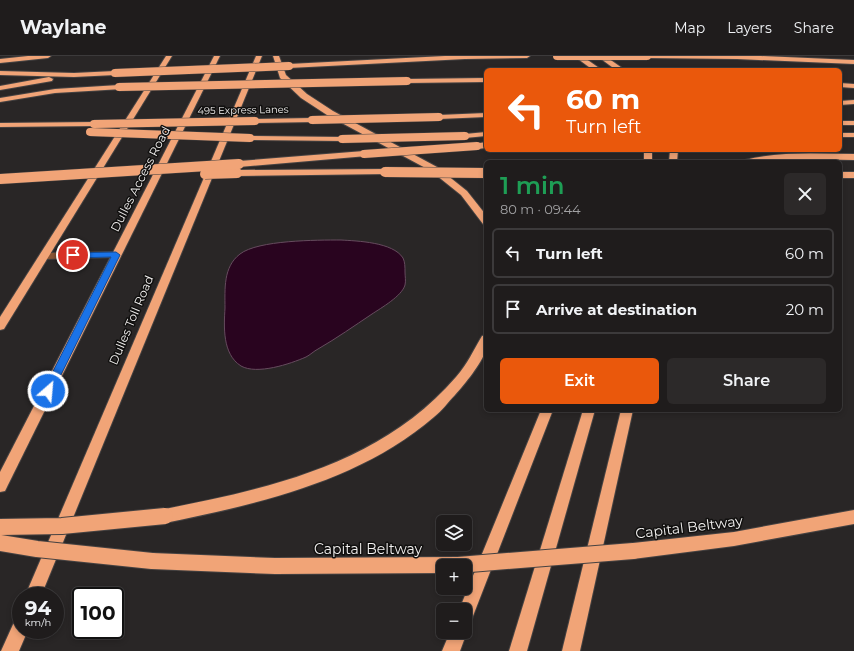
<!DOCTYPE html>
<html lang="en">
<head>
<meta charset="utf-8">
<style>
  body { margin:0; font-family:Montserrat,sans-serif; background:#2c2929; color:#f1f3f6; height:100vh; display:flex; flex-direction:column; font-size:15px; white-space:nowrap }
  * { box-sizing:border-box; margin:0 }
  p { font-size:13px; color:#a1a1a3 }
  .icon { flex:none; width:22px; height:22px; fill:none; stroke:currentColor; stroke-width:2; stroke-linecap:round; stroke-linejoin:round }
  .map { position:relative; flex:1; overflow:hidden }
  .drawer { position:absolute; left:484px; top:104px; width:358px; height:252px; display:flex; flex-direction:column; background:#1f1c1c; border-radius:6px; box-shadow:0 2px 6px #0003,0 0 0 1px #3c3a3b }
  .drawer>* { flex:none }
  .banner { position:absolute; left:484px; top:12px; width:358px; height:84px; border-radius:6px; box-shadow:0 2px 6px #0003,0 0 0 1px #3c3a3b; background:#ea580c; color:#fff; overflow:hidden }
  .fabs { position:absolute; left:436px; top:459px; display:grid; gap:8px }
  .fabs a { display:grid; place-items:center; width:36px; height:36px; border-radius:6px; background:#1f1c1c; box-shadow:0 2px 6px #0003,0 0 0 1px #3c3a3b; font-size:20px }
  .speed { position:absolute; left:12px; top:531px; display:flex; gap:8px; font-size:20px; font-weight:700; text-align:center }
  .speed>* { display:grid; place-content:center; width:52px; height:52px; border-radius:50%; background:#1f1c1c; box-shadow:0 2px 6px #0003,0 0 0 1px #3c3a3b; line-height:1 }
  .speed small { font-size:10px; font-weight:400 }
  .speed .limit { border:2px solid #111; border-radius:6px; background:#fff; color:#111 }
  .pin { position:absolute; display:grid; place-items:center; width:34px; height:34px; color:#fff; margin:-17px; border:2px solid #fff; border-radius:50%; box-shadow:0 1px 4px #0007 }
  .me { position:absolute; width:44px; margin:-22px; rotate:27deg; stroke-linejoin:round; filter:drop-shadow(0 0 3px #0008) }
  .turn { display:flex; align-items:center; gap:14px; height:84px; padding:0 16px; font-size:18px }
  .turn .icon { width:52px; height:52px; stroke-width:2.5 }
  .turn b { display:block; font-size:28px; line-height:34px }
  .round { display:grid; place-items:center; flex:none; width:42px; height:42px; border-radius:6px; background:#2c2929 }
  .headline { display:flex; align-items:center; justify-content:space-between; height:68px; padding:0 16px }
  h1 { font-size:24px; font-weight:600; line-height:30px; color:#1e9e55 }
  .primary-button { display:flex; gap:8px; margin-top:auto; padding:8px 16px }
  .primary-button a { flex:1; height:46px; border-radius:6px; background:#ea580c; color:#fff; font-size:16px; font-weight:600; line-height:46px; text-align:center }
  .primary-button a+a { background:#2c2929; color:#f1f3f6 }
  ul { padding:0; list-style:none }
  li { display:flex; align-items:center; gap:12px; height:50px; margin:0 8px 6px; padding:0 8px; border:2px solid #3c3a3b; border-radius:6px }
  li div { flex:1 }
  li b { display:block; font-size:15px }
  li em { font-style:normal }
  header { display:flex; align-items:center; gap:24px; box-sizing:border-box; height:56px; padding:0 20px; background:#1f1c1c; border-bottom:1px solid #3c3a3b }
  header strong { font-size:19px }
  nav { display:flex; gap:22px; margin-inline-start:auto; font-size:14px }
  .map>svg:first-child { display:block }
  .water { fill:#29041f; stroke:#664b5e }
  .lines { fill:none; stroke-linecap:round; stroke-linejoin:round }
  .service-casing { stroke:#454242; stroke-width:2 }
  .motorway-casing { stroke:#454242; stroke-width:2 }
  .service { fill:#895636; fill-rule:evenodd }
  .motorway { fill:#f1a477; fill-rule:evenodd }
  .motorway-bridge-far2-casing { stroke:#454242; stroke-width:9; stroke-linecap:butt }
  .motorway-bridge-far1-casing { stroke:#454242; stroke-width:11; stroke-linecap:butt }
  .motorway-bridge-casing { stroke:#454242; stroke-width:18; stroke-linecap:butt }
  .motorway-bridge-far2 { stroke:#f1a477; stroke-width:8 }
  .motorway-bridge-far1 { stroke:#f1a477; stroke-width:10 }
  .motorway-bridge { stroke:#f1a477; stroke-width:16 }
  .route { fill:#1a73e8; stroke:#114b97 }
  .labels { text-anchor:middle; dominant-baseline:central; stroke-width:3; stroke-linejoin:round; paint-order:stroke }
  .far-street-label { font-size:10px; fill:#f3f1f0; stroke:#11100f }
  .street-label { font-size:12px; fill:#f3f1f0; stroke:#11100f }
  .near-street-label { font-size:14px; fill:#f3f1f0; stroke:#11100f }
</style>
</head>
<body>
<header>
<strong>Waylane</strong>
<nav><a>Map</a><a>Layers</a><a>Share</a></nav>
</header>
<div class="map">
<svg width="854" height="595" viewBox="0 0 854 595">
  <rect width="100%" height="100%" fill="#292626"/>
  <path class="water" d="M341,184C357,185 393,186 403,202C405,206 405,211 405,216C405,220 406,225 405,229C402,240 381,252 372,258C354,270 337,282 318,293C314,295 310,299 306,301C290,308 257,319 241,310C222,298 224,270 225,252C225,233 223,211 240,198C258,184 317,184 341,184Z"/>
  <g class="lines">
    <g class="service-casing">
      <polygon id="service" points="116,196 119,197 120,199 119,201 44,203 40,200 44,197"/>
    </g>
    <g class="motorway-casing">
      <g id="motorway">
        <polygon points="28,0 51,0 48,2 0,7 0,3"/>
        <polygon points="166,0 172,0 4,273 0,274 0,261"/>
        <polygon points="214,0 220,0 5,435 0,436 0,416"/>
        <polygon points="256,0 262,0 41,540 25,540"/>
        <polygon points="273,0 279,0 286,19 307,38 333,55 437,111 467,135 486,159 486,169 483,168 461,139 431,115 327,59 301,42 280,22"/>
        <polygon points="445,0 530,0 527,2 465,3 289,12 286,10 289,8"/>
        <polygon points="574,0 582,0 602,14 593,14"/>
        <polygon points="597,0 605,0 625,14 616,14"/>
        <polygon points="644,0 761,0 854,4 854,8 737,3 647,2"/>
        <polygon points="0,15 74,17 115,15 119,17 115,19 74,21 0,19"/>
        <polygon points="49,21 53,23 52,25 0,34 0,30"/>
        <polygon points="486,22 486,26 407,27 403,25 407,23"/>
        <polygon points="840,27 854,28 854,32 840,31"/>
        <polygon points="119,29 123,31 122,33 55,37 0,46 0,42 55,33"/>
        <polygon points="854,44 854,48 840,49 840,45"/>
        <polygon points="486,57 486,61 439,63 435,61 439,59"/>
        <polygon points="312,62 316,64 315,66 255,67 251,65 255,63"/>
        <rect x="840" y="65" width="14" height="4"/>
        <polygon points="94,66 98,68 97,70 0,71 0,67"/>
        <polygon points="486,76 486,80 465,82 461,80 465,78"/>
        <rect x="840" y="77" width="14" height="4"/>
        <polygon points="247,80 342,81 346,83 342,85 250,84 247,84 246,82"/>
        <polygon points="486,86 486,92 477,93 473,90 474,88"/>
        <rect x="644" y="94" width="8" height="12"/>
        <polygon points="670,94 678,94 677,106 669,106"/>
        <polygon points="364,95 367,96 368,98 367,100 239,111 235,108 239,105"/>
        <path d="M854,98V104L801,103L744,106L745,104C780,95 818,98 854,98Z"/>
        <polygon points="385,113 389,116 388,118 237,120 233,117 237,114"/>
        <rect x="840" y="116" width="14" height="6"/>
        <path d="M486,279C486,283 487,290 486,294C481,308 465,328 455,339C448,346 442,355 434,361C360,425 258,448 165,467L160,465L158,460L160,455L165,453C272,432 382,407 456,321C467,309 474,293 482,280Z"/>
        <polygon points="541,354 553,354 473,560 471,566 465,568 465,554 459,554"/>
        <polygon points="583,354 595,354 527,595 509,595"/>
        <polygon points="621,354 633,354 580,595 562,595"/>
        <polygon points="854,454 854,468 734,490 633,503 628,500 625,495 628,490 633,487 734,476"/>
        <polygon points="152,497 275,502 458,501 464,504 466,509 465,511 443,510 443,517 275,518 152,513 146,510 144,505 146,500"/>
        <polygon points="21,562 21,574 28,574 19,595 1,595 15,564"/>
        <polygon points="465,570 467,576 460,595 442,595 450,576 465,576"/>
      </g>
    </g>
    <use href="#service" class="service"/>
    <use href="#motorway" class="motorway"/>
    <g class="motorway-bridge-far2-casing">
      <g id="motorway-bridge-far2">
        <polyline points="557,0 647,0"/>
        <polyline points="115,17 289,10"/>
        <polyline points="119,31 407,25"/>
        <polyline points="312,64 439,61"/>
        <polyline points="94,68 255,65"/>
        <polyline points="90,76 250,82"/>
        <polyline points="342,83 465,80"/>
        <polyline points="364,98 477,90"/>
      </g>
    </g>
    <g class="motorway-bridge-far1-casing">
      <g id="motorway-bridge-far1">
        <polyline points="385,116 486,117"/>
        <polyline points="205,118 237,117"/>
        <polyline points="0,123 239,108"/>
      </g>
    </g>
    <g class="motorway-bridge-casing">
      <g id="motorway-bridge">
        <polyline points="0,471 62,470 165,460"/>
        <polyline points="0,487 37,493 152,505"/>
        <polyline points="458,509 633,495"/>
      </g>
    </g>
    <use href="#motorway-bridge-far2" class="motorway-bridge-far2"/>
    <use href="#motorway-bridge-far1" class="motorway-bridge-far1"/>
    <use href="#motorway-bridge" class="motorway-bridge"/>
  </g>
  <polygon class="route" points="116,196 120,199 53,335 51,337 45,337 43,335 111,201 73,202 69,199 73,197"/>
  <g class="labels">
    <g class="far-street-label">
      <text transform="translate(243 54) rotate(-1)">495 Express Lanes</text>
    </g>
    <g class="street-label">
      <text transform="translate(140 123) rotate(-63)">Dulles Access Road</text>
      <text transform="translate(131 264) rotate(-67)">Dulles Toll Road</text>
    </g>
    <g class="near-street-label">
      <text transform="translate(689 471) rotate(-7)">Capital Beltway</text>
      <text x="368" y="493">Capital Beltway</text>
    </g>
  </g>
</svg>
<div class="fabs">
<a><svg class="icon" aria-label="layers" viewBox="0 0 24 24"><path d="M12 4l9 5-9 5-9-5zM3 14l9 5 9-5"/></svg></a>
<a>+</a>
<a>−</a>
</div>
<div class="speed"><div>94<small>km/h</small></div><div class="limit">100</div></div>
<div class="pin" style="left:73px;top:199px;background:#d93025"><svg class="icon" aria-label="arrive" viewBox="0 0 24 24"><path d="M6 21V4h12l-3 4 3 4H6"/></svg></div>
<svg class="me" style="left:48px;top:335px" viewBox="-20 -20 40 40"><circle r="17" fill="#1a73e8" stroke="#fff" stroke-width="3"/><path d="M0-11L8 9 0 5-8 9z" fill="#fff"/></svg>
<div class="banner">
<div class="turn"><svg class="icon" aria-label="left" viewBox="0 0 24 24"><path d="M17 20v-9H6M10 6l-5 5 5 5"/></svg><div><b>60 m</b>Turn left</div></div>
</div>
<section class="drawer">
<div class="headline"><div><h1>1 min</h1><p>80 m · 09:44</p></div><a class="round"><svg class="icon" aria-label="close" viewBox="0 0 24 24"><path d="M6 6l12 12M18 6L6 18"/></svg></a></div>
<ul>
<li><svg class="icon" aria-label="left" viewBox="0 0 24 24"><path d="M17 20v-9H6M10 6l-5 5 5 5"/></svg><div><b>Turn left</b></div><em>60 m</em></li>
<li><svg class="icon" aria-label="arrive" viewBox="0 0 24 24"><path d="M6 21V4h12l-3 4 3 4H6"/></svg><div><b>Arrive at destination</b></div><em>20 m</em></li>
</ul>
<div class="primary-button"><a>Exit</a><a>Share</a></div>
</section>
</div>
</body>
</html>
